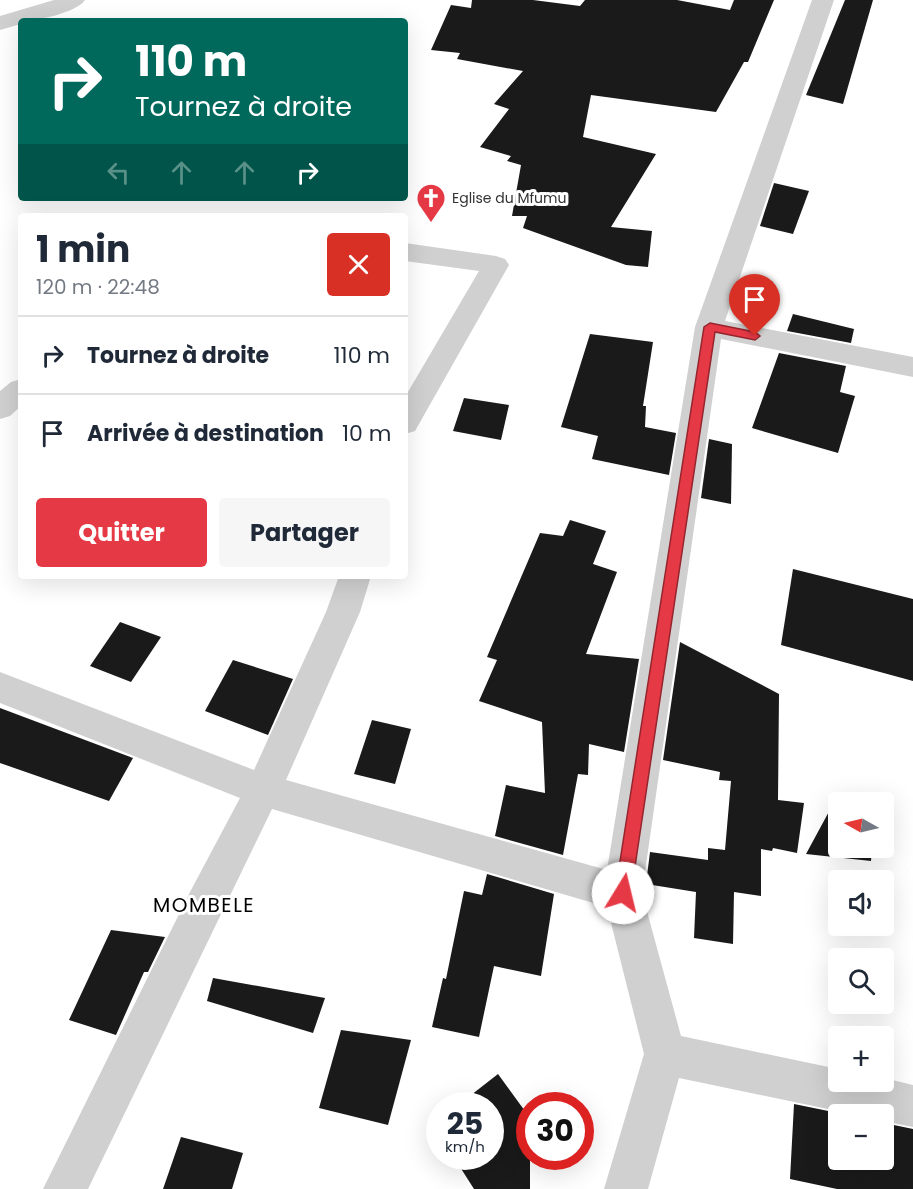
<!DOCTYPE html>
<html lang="fr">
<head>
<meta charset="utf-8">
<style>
  body { margin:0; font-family:Poppins,sans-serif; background:#f6f6f7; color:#1f2937; height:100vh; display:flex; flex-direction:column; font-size:22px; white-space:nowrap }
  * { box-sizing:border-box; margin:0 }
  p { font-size:20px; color:#747a83 }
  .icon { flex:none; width:33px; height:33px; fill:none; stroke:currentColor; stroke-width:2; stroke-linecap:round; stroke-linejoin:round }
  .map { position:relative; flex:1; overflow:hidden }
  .details { position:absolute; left:18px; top:213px; width:390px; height:366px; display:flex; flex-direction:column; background:#fff; border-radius:6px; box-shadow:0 6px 24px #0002 }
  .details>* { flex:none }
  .banner { position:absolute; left:18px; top:18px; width:390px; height:183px; border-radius:6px; box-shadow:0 6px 24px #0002; background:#00695c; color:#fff; overflow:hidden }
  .needle { width:39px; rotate:278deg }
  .controls { position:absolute; left:828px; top:792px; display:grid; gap:12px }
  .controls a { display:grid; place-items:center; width:66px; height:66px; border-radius:6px; background:#fff; box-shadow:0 6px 24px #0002; font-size:30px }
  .speed { position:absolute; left:426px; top:1092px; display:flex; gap:12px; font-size:30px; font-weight:700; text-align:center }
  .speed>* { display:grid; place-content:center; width:78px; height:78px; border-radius:50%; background:#fff; box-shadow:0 6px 24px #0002; line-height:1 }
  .speed small { font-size:15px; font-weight:400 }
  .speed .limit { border:9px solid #d22; background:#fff; color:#111 }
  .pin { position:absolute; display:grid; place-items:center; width:51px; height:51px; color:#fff; margin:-62px -26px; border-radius:50% 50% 50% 0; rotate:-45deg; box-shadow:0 0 6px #0007 }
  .pin .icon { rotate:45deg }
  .me { position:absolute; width:66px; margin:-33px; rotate:9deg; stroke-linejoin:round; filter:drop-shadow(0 0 4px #0008) }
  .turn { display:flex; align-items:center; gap:21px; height:126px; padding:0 18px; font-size:27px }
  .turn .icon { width:78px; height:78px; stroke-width:2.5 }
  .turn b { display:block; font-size:42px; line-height:51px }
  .lanes { display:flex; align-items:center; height:57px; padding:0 18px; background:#0003; justify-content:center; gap:30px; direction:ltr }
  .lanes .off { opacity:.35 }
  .round { display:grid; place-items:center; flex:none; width:63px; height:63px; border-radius:6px; background:#f6f6f7 }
  .headline { display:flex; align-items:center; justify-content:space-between; height:102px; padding:0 18px }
  h1 { font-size:36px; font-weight:700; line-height:45px }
  .cta { display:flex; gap:12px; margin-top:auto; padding:12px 18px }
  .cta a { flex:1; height:69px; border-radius:6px; background:#e63946; color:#fff; font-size:24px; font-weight:700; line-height:69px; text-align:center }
  .cta a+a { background:#f6f6f7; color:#1f2937 }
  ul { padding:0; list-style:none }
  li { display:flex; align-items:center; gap:18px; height:78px; padding:0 18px; border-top:2px solid #e0e1e3 }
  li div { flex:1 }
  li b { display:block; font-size:22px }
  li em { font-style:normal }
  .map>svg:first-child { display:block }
  .building { fill:#1a1a1a }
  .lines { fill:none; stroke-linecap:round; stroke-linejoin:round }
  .minor { fill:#d0d0d0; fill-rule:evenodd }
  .route { fill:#e63946; stroke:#96252e; stroke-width:1.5 }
  .labels { text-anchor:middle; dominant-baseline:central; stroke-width:6; stroke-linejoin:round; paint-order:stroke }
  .far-poi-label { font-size:14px; fill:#333; stroke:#fff; text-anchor:start }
  .quarter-label { font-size:20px; letter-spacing:1.5px; fill:#000; stroke:#fff }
</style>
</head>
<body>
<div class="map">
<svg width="913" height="1189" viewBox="0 0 913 1189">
  <rect width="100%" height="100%" fill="#fff"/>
  <g class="building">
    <polygon points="472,0 533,0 580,6 585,0 677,0 730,10 734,0 774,0 748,62 744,62 716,112 591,95 583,137 656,154 611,227 652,231 648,267 626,265 523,228 527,216 512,216 521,165 507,161 511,156 480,147 509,109 494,104 523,71 457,59 460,53 431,50 451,5 471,8"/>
    <polygon points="845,0 873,0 843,104 806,95"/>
    <polygon points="774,183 809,191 793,234 760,226"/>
    <polygon points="793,314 854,329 851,343 787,331"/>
    <polygon points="590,334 653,342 643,406 646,406 645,427 676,433 669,475 592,459 598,436 561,427"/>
    <polygon points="779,353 846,366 840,392 855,396 838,453 752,428"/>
    <polygon points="464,398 509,405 501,440 453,431"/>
    <polygon points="709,439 732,444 731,504 701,498"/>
    <polygon points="570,520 606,531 593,564 617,572 586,654 639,659 624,752 589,744 588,775 578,774 563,855 495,836 506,785 545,793 542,722 479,701 497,660 487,657 540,533 563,536"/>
    <polygon points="793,569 913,599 913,681 781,645"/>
    <polygon points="120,622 161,637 131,682 90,666"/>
    <polygon points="680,642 779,694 778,800 804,803 797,853 773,848 772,851 761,849 761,896 734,892 733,944 694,938 696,892 646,884 650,852 708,860 708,848 725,850 731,781 719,780 720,772 663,760"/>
    <polygon points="233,660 293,679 268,735 205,711"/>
    <polygon points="0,708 133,758 109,801 0,763"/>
    <polygon points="372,720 411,729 395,784 354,774"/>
    <polygon points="832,806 838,807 838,848 872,848 871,861 806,854"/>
    <polygon points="487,874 554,894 541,976 494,966 479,1037 432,1027 443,978 446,979 464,891 482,895"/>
    <polygon points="111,930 165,937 148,972 144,972 116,1035 69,1020"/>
    <polygon points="213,978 325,998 313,1033 207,1001"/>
    <polygon points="341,1030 411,1040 388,1125 319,1108"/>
    <polygon points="498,1074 530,1118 530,1189 474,1189 453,1156 490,1156 490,1106 457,1106"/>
    <polygon points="794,1104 843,1114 838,1114 838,1160 884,1160 884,1123 913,1129 913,1189 837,1189 790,1179"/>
    <polygon points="181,1137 243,1153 232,1189 163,1189"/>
  </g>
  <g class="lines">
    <g class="minor">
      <path d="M54,0H85C76,13 36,21 21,21V24L0,30V16Z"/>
      <polygon points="812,0 834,0 725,321 913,357 913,377 721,339 642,893 681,1036 838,1069 838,1082 884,1082 884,1078 913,1085 913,1127 884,1121 884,1114 852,1114 679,1078 648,1189 604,1189 644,1054 607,907 272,809 88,1189 43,1189 190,892 240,798 0,703 0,672 254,770 326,612 339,576 371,576 360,612 286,780 607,870 695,327"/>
      <polygon points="405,243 496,256 505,259 509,265 415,431 405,434 405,397 479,271 405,261"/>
      <polygon points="21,379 21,406 10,416 0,419 0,391 11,382"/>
    </g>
  </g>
  <polygon class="route" points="710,323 755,332 760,336 755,340 715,332 631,893 629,899 623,901 617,899 615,893 704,327"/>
  <defs>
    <g id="church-pin" transform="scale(1.5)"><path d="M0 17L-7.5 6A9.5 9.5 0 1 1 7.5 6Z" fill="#e63946" stroke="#fff"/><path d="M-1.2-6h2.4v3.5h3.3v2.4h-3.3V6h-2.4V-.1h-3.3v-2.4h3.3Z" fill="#fff"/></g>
  </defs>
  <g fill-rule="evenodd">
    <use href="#church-pin" x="431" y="198"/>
  </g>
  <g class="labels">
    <g class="far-poi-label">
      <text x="452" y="198">Eglise du Mfumu</text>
    </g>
    <g class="quarter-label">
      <text x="204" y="905">MOMBELE</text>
    </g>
  </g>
</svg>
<div class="controls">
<a><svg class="needle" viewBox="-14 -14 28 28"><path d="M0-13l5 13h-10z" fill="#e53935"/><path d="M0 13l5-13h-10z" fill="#747a83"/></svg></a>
<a><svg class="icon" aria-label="sound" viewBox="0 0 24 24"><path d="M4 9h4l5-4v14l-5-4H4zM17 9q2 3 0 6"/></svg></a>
<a><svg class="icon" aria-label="search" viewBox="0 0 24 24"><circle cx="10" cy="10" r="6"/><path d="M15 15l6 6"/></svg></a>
<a>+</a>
<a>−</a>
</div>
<div class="speed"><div>25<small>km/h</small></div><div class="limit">30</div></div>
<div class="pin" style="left:755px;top:336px;background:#d93025"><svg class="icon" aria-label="arrive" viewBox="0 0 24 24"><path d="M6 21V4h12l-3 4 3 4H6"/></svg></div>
<svg class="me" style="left:623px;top:893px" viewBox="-20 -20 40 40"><circle r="19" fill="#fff"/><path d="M0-13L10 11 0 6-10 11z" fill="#e63946"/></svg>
<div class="banner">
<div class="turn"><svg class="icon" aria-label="right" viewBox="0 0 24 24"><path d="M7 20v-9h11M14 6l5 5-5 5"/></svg><div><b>110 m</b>Tournez à droite</div></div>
<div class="lanes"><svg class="icon off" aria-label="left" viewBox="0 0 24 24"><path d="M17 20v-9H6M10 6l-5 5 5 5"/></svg><svg class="icon off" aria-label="ahead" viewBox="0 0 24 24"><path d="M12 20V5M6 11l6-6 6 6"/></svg><svg class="icon off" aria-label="ahead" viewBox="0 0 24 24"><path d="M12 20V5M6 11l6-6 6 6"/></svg><svg class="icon" aria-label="right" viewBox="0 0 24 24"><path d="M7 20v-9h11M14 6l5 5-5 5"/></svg></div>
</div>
<section class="details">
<div class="headline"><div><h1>1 min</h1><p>120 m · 22:48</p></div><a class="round" style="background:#d93025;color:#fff"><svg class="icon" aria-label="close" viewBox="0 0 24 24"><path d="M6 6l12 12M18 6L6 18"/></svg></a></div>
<ul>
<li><svg class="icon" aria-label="right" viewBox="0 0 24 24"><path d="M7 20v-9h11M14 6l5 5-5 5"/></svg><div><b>Tournez à droite</b></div><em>110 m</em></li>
<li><svg class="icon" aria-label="arrive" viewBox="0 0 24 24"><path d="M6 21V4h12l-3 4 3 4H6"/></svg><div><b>Arrivée à destination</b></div><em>10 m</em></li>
</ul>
<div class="cta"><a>Quitter</a><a>Partager</a></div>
</section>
</div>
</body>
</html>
